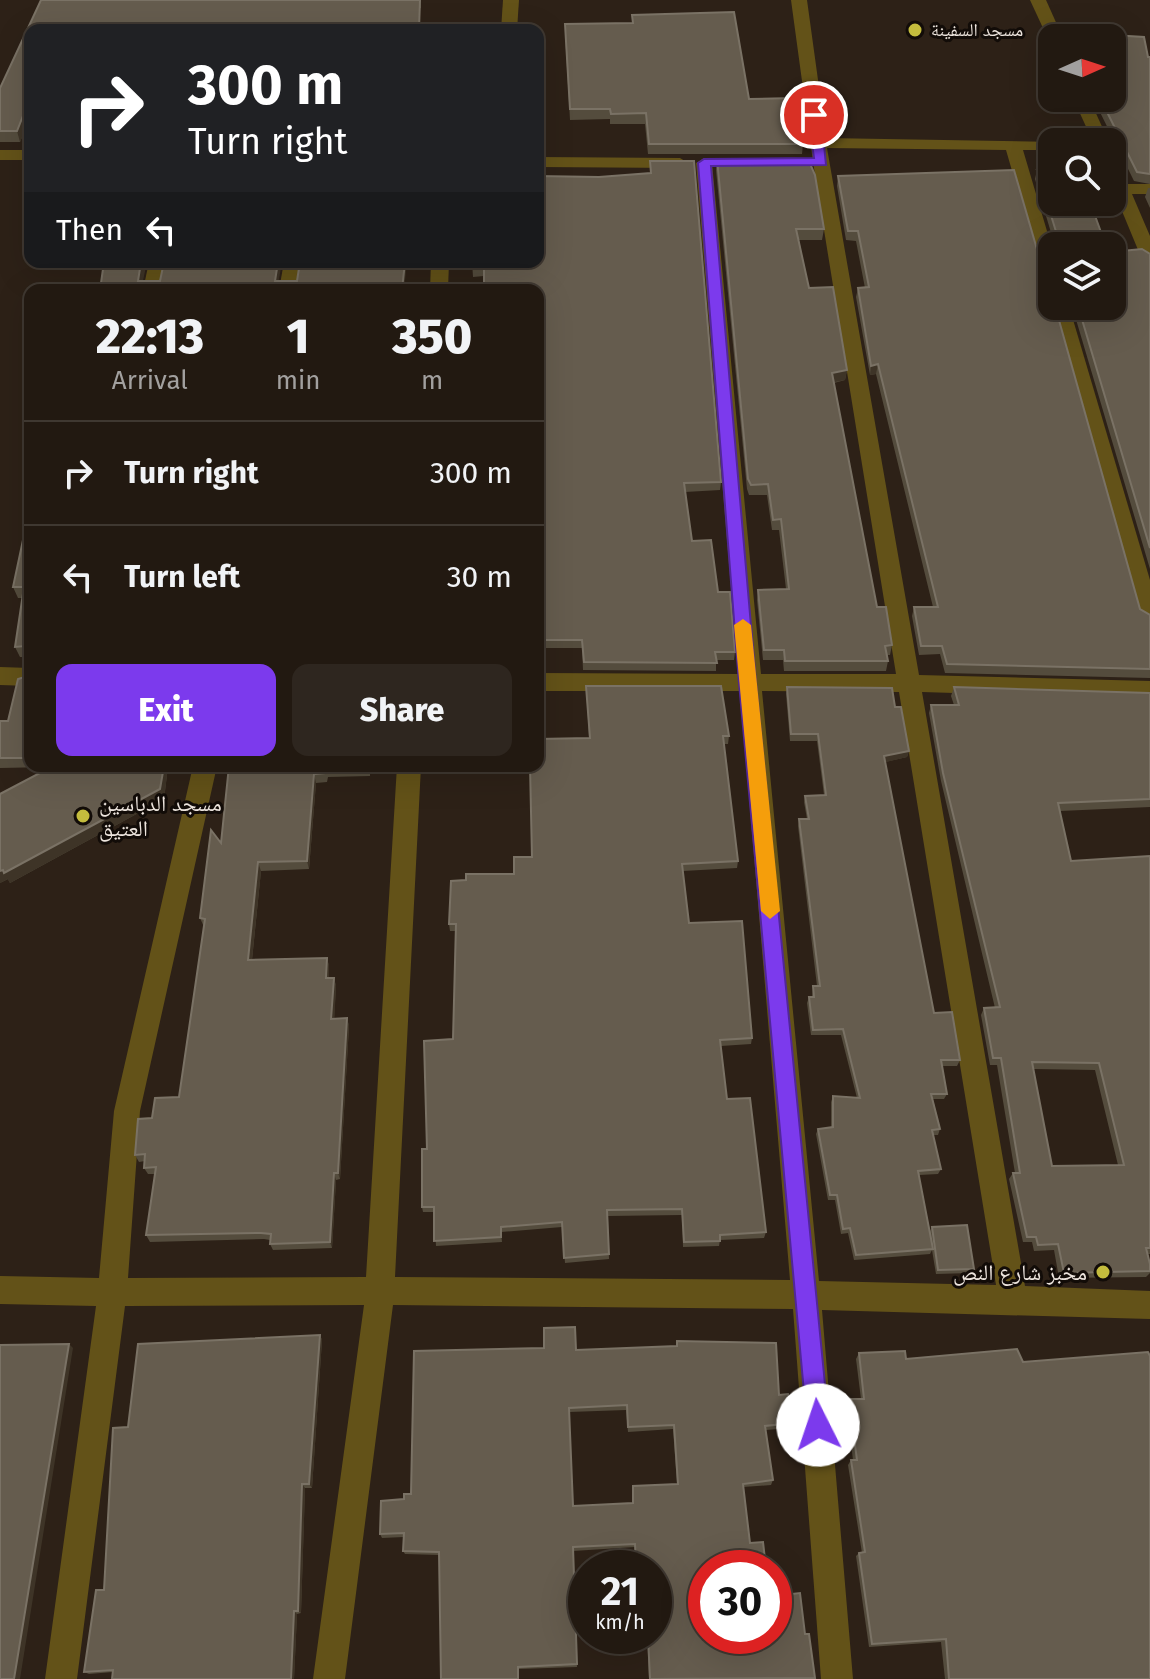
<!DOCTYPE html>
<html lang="en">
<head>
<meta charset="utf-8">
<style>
  body { margin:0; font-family:"Fira Sans","Noto Naskh Arabic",sans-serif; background:#2e261f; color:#f1f3f6; height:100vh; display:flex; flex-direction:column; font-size:30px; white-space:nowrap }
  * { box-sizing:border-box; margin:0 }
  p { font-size:26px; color:#a2a09f }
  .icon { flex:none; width:44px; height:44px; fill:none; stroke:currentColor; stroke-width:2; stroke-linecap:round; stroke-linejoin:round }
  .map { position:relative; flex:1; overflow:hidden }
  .panel { position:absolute; left:24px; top:284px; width:520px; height:488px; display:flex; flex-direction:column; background:#221911; border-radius:16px; box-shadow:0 8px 32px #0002,0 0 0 2px #3f3831 }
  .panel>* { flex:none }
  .hud { position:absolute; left:24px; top:24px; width:520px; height:244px; border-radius:16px; box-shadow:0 8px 32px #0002,0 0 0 2px #3f3831; background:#202124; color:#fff; overflow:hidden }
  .needle { width:52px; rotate:87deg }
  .fabs { position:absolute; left:1038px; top:24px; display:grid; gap:16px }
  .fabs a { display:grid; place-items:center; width:88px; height:88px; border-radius:16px; background:#221911; box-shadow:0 8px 32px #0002,0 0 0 2px #3f3831; font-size:40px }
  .speed { position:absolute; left:568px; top:1550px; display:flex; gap:16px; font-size:40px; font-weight:700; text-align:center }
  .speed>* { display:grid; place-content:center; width:104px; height:104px; border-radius:50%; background:#221911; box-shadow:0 8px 32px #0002,0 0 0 2px #3f3831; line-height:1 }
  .speed small { font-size:20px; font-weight:400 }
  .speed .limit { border:12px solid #d22; background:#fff; color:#111 }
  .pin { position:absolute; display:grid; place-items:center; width:68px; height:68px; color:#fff; margin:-34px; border:4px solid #fff; border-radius:50%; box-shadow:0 2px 8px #0007 }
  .me { position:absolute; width:88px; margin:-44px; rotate:356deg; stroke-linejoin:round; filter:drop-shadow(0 0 6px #0008) }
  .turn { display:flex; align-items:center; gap:28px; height:168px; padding:0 32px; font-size:36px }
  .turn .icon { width:104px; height:104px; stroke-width:2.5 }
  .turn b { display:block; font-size:56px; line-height:68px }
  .then { display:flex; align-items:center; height:76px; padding:0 32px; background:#0003; gap:16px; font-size:30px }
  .eta { display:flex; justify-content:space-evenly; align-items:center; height:136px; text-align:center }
  .eta b { font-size:48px; font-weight:800; line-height:56px }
  .action { display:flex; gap:16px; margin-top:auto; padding:16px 32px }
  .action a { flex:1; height:92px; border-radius:16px; background:#7c3aed; color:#fff; font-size:32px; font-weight:800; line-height:92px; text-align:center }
  .action a+a { background:#2e261f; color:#f1f3f6 }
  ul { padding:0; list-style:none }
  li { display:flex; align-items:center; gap:24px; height:104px; padding:0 32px; border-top:2px solid #3f3831 }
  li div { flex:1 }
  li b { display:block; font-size:30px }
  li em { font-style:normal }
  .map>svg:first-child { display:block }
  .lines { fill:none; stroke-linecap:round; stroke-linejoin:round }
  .minor { fill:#635218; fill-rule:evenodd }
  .wall { fill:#544c3d; fill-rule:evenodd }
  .shaded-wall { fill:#3e3427 }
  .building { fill:#655c4e; stroke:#7a7265; stroke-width:2; fill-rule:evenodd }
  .route { fill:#7c3aed; stroke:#51269a; stroke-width:2 }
  .slow { fill:#f59e0b }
  .poi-dot { fill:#c4bc3d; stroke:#120c08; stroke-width:3 }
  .labels { text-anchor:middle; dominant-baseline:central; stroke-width:6; stroke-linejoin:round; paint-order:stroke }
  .far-poi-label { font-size:18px; fill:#ede5de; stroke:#120c08; text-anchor:start }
  .poi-label { font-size:22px; fill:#ede5de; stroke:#120c08; text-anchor:start }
</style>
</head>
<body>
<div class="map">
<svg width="1150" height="1679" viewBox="0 0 1150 1679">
  <rect width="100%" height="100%" fill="#2d2117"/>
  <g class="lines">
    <g class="minor">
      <polygon points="503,0 519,0 517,30 501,30"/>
      <path d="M791,0H807L826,138L1058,142H1052V150H1023L1052,248V284L1043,278L1006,150L827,148L919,675L1150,681V699L922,692L1025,1286L1150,1291V1319L822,1310L853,1679H821L793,1309L393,1305L345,1679H313L364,1305L125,1306L77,1679H45L96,1306L0,1304V1276L99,1278L114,1111L193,766H217L140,1111L128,1278L366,1277L397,766H421L395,1277L790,1280L740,691H538V673L738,674L696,163L704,158L712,163L761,674H896L813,162ZM762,691L899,692L996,1285L819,1281Z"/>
      <polygon points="1030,0 1046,0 1063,38 1049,41"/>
      <polygon points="1073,98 1089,98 1109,142 1093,142"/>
      <rect x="0" y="150" width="30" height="10"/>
      <polygon points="538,157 680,158 688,163 680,168 538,167"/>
      <polygon points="1112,161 1118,162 1128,184 1150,184 1150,194 1132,194 1150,236 1150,263 1141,257 1112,187"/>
      <polygon points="149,262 167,262 161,290 143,290"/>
      <polygon points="284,262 302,262 297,290 279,290"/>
      <polygon points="431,262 449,262 448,290 430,290"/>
      <polygon points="1052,304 1069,306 1150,580 1150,625 1139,617"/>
      <polygon points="0,667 30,668 30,686 0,685"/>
    </g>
  </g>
  <g class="wall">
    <polygon points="41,0 420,0 421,8 30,30 30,118 20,142 0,142 0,88"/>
    <polygon points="632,15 749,99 803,144 802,154 648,154 645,124 610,124 610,119 570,120 565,34 632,23"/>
    <polygon points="1063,32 1144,37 1148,57 1150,57 1150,184 1134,181 1093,98 1112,98 1112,38 1061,38"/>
    <polygon points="717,159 824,229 822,240 799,240 809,288 847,370 845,380 834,383 877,607 892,645 890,655 887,655 888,661 886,671 784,671 783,660 763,660 757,600 758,590 786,589 779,530 772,530 767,495 749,495 747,489 716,170"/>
    <polygon points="650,161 721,482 720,490 685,492 692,541 718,592 735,652 734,660 716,660 716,671 583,670 582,648 538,648 538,290 484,276 473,277 472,262 599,177 650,173"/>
    <polygon points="1037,170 1106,246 1055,246 1035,179"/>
    <polygon points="838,176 1052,306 1140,609 1150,615 1150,678 945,673 940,654 919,655 912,616 914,607 933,607 876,374 870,375 856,297 858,288 865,288 856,241 846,240 837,186"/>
    <polygon points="1148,188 1150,188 1150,208 1145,197"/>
    <polygon points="1150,254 1150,569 1072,306 1112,306"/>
    <polygon points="30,507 30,766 164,766 167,775 164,799 10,883 8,879 0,883 50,767 0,768 0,721 8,721 28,676 26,657 20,657 15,647 23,598 18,598 13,587"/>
    <polygon points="586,686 729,736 728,744 724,744 738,861 737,868 683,871 689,923 752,1038 751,1044 721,1046 727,1099 766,1232 764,1238 720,1240 719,1246 683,1247 682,1215 608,1216 609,1259 565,1263 562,1227 501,1232 502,1242 436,1246 434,1212 423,1212 422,1207 427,1149 453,1039 456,931 450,931 449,924 466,880 514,874 532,857 589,738"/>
    <polygon points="787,687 895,707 909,751 907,757 885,762 934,1013 960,1060 957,1066 942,1066 947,1094 944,1099 933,1099 940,1129 938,1135 933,1135 941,1169 938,1174 919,1175 930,1231 932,1227 974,1269 971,1273 936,1274 932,1250 930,1254 854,1260 848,1233 841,1234 835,1200 828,1200 816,1134 818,1129 831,1128 831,1102 833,1096 857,1098 841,1035 811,1035 807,1003 809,997 812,997 813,986 817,986 798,826 799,819 807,819 804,802 805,796 824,795 817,741 790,741 786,694"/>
    <path d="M954,687L1150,693V807L1060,811L1071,861L1150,856V1254H1148L1150,1264V1273L1146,1277L1059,1278L1054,1250L1034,1251L1032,1242H1023L1009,1179L1013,1173H1015L997,1065H990L981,1015L984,1008H995L941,781L929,713L931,705H954L951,696ZM1033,1069L1095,1070L1118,1165L1052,1166Z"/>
    <polygon points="229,766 370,766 370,776 328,777 327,782 316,783 309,869 261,871 252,960 327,958 329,966 329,978 334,978 336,986 334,1019 347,1018 349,1026 340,1179 336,1180 332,1248 273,1250 270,1244 270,1240 264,1239 150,1242 146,1235 155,1174 148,1174 144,1168 145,1161 139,1162 135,1155 152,1118 179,1097 204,927 200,918 221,843"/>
    <polygon points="320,1335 322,1340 312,1488 305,1488 301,1613 297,1614 294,1679 112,1679 113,1672 89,1674 84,1672 104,1590 128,1427"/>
    <path d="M677,1341L779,1395L793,1423L791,1428L766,1430L773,1480L771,1485L743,1487L706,1568L805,1634L815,1678L813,1679H649L647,1636H654V1568H636L635,1547L573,1551L577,1667L519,1669L439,1555L405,1554L403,1551L404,1537L382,1538L380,1534L404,1499L576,1350L676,1346ZM626,1410L628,1432L673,1429L677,1484L633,1486V1503L573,1506L569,1412Z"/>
    <polygon points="859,1353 906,1359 1150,1679 945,1679 941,1642 869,1647 856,1556 859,1553 862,1553 848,1465 851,1460 853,1460 846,1405 849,1399 861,1399 856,1359"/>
  </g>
  <g class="shaded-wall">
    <polygon points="30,98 30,118 20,142 17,131"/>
    <polygon points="141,262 147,262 141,290 138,281"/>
    <polygon points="278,262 282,262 277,290 275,281"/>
    <polygon points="405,262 407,262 404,290 402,290"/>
    <polygon points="878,364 876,374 870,375 871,366"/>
    <polygon points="847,370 845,380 830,383 832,373"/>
    <polygon points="909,751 907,757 882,763 884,756"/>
    <polygon points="164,766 167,775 164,799 10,883 4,873"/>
    <polygon points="314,774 316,783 309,869 307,861"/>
    <polygon points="258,862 261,871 251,969 248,960"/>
    <polygon points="3,870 8,879 0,883 0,871"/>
    <polygon points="327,958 329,966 329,986 326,978"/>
    <polygon points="334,978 336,986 334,1027 331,1019"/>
    <polygon points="347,1018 349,1026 340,1179 338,1173"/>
    <polygon points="334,1173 336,1180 332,1248 330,1242"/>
    <polygon points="320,1335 322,1340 312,1488 309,1484"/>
    <polygon points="69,1344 73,1348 20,1679 14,1679"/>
    <polygon points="302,1484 305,1488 301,1613 298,1611"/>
    <polygon points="294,1611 297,1614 294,1679 291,1679"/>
  </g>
  <g class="building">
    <polygon points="41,0 420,0 419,30 30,30 30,98 17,131 0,131 0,88"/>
    <polygon points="734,12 749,99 794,98 803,144 649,144 646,113 611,114 610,109 570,109 565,24 633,23 632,15"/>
    <polygon points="1063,32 1144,37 1148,57 1150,57 1150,174 1137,172 1100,98 1112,98 1112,38 1065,38"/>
    <polygon points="717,159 808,159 815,175 824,229 796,229 809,288 833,287 847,370 832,373 877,607 886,607 892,645 885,646 888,661 785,661 784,650 764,650 758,590 789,589 781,519 773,520 768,484 751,485 748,479"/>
    <polygon points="650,161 694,161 721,482 684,483 692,541 711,540 718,592 730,592 735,652 715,652 717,663 584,662 582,640 538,640 538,290 484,290 484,268 473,268 472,262 538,262 538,176 599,177 651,173"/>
    <polygon points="1052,169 1052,202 1090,202 1106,246 1057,246 1058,238 1037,170"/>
    <polygon points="1014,170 1043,270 1052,276 1052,306 1055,306 1140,609 1150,615 1150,669 947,664 942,646 921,646 914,607 938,607 878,364 871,366 858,288 869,287 858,231 848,231 838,176"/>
    <polygon points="1142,249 1150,254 1150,548 1078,306 1112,306 1112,252"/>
    <polygon points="104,262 141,262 138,281 160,281 164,262 278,262 275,281 297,281 300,262 405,262 402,290 100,290"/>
    <polygon points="30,507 30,758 0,758 0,721 8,721 18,679 28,676 25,646 15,647 24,587 13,587"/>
    <polygon points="586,686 721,686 729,736 723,736 738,861 682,864 689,923 742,921 752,1038 720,1040 727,1099 750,1098 766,1232 720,1235 720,1241 684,1242 682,1209 607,1210 609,1254 564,1258 562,1222 501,1227 501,1237 434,1241 434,1207 422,1207 422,1149 427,1149 424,1041 453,1039 456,924 449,924 451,881 466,880 466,874 514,874 514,857 532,857 530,766 538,766 538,739 590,738"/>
    <polygon points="787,687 892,688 895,707 901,707 909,751 884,756 934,1013 952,1012 960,1060 941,1060 947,1094 931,1094 940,1129 932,1130 941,1169 918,1171 933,1249 856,1255 850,1228 843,1229 837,1195 830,1195 818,1129 833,1127 833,1096 860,1098 843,1029 813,1030 809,997 814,997 813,986 820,986 799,819 809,819 805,796 826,795 818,734 791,734"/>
    <path d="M954,687L1150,693V799L1058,803L1071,861L1150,856V1248H1146L1150,1264V1271L1064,1273L1058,1244L1038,1245L1036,1237H1027L1013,1173H1020L1001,1058H993L984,1008L1000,1007L943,773L931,705H959ZM1032,1062L1099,1063L1124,1165L1052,1166Z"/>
    <polygon points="53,766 164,766 160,789 4,873 3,870 0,871 0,794"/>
    <polygon points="229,766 368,766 326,768 325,773 314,774 307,861 258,862 248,960 327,958 326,978 334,978 331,1019 347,1018 338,1173 334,1173 330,1242 270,1244 271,1234 261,1233 146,1235 156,1167 144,1168 145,1154 135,1155 138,1119 152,1118 155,1098 179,1097 205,919 200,918 211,830 221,843"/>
    <polygon points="967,1225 974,1269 938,1270 932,1227"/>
    <path d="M575,1327L576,1350L677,1346V1341L776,1343L779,1395L788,1394L793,1423L765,1426L773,1480L743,1484L750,1543L763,1542L766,1568H706V1636H774V1596L800,1593L805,1634H809L815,1678L650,1679L648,1636H654V1568H636L635,1544L573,1547L577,1664L518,1667V1679H441L439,1552L403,1551L404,1533L380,1534L381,1501L404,1499V1494H411L414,1351L544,1348V1328ZM627,1405L628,1427L674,1425L678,1484L633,1486V1503L573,1506L569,1408Z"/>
    <polygon points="320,1335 309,1484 302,1484 298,1611 294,1611 291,1679 112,1679 113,1670 84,1672 96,1590 104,1590 113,1428 128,1427 138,1344"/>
    <polygon points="69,1344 14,1679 0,1679 0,1345"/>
    <polygon points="1017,1349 1023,1362 1148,1352 1150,1356 1150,1679 949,1679 946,1639 872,1644 859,1553 865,1552 851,1460 857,1460 849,1399 864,1399 859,1353 905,1351 906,1359"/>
  </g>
  <polygon class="route" points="814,111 821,115 826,165 711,166 756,683 829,1425 826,1433 818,1436 810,1433 807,1425 739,683 698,163 704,159 814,158 808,115"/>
  <polygon class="slow" points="743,619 751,625 780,911 770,919 761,911 734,625"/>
  <g class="poi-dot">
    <circle cx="915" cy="30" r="8"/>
    <circle cx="83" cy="816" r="8"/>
    <circle cx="1103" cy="1272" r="8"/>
  </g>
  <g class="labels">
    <g class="far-poi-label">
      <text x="931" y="30">مسجد السفينة</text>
    </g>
    <g class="poi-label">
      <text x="99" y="803">مسجد الدباسين<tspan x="99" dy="25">العتيق</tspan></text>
      <text x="1087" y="1272" text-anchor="end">مخبز شارع النص</text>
    </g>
  </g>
</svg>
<div class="fabs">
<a><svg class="needle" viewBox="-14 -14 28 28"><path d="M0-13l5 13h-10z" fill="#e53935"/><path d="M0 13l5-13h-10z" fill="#a2a09f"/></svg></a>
<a><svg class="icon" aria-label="search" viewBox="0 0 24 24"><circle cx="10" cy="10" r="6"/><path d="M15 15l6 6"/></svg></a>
<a><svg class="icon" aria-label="layers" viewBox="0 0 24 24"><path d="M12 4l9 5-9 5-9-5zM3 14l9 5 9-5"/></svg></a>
</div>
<div class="speed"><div>21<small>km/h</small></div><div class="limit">30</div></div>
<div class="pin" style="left:814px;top:115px;background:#d93025"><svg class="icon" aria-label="arrive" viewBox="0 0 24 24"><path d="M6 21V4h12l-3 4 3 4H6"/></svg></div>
<svg class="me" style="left:818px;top:1425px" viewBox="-20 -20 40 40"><circle r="19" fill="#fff"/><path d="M0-13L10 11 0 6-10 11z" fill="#7c3aed"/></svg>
<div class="hud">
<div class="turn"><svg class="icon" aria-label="right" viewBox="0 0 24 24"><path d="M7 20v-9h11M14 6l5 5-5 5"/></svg><div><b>300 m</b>Turn right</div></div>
<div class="then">Then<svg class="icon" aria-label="left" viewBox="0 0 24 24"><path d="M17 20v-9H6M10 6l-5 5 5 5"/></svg></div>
</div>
<section class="panel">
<div class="eta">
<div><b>22:13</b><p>Arrival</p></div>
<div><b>1</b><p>min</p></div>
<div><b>350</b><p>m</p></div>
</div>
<ul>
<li><svg class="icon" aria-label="right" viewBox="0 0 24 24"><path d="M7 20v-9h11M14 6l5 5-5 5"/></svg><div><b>Turn right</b></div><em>300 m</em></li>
<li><svg class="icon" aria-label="left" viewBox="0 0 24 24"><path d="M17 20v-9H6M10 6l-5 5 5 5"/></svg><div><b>Turn left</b></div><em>30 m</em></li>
</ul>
<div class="action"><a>Exit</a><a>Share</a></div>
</section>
</div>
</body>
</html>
